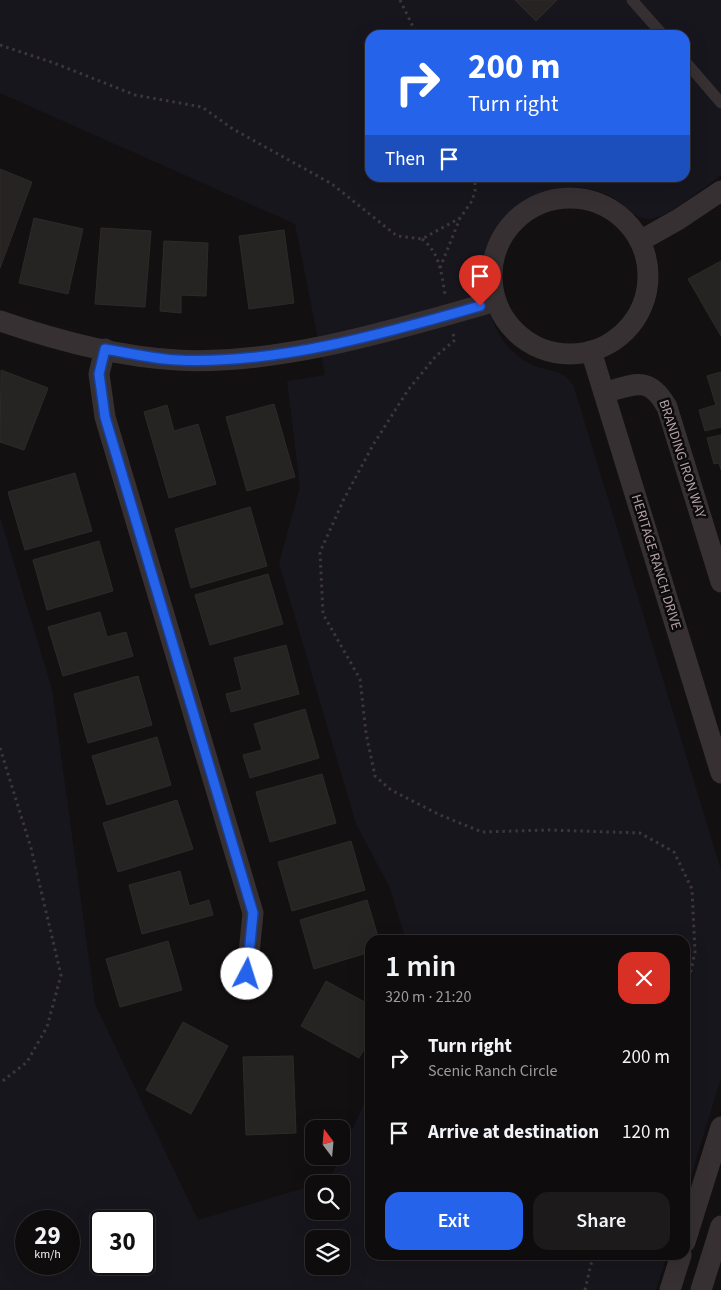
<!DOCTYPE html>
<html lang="en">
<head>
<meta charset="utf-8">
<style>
  body { margin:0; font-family:"Source Sans 3",sans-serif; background:#1c1a1a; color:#f1f3f6; height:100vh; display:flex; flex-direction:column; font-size:19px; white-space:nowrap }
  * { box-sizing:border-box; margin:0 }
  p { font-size:16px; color:#9b9b9d }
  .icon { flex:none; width:28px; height:28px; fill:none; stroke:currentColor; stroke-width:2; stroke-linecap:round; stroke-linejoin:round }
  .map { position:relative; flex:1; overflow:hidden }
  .side { position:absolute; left:365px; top:935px; width:325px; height:325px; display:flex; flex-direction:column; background:#0e0c0c; border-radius:15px; box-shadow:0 5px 20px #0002,0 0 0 1px #2e2c2d }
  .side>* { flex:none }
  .guide { position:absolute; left:365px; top:30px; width:325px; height:152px; border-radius:15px; box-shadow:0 5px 20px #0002,0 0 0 1px #2e2c2d; background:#2563eb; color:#fff; overflow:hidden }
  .needle { width:32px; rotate:344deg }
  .controls { position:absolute; left:305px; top:1120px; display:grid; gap:10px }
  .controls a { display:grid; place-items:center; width:45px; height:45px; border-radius:10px; background:#0e0c0c; box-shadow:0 5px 20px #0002,0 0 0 1px #2e2c2d; font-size:25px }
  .speed { position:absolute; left:15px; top:1210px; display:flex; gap:10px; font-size:25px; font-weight:700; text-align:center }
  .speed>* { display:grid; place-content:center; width:65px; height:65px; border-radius:50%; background:#0e0c0c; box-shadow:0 5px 20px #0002,0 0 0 1px #2e2c2d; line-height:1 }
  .speed small { font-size:12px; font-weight:400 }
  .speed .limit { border:2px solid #111; border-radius:8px; background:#fff; color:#111 }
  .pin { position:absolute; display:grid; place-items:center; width:42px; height:42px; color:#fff; margin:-51px -21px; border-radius:50% 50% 50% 0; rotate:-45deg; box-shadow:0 0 5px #0007 }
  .pin .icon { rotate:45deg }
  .me { position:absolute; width:55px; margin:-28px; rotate:5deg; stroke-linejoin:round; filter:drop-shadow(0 0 4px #0008) }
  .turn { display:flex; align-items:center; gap:18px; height:105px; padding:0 20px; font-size:22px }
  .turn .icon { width:65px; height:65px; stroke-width:2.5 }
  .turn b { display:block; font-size:35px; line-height:42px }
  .then { display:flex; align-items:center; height:48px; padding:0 20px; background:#0003; gap:10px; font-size:19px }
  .round { display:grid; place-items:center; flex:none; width:52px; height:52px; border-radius:15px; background:#1c1a1a }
  .headline { display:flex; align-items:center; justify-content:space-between; height:85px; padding:0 20px }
  h1 { font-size:30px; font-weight:600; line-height:38px }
  .action { display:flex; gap:10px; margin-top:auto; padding:10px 20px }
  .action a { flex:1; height:58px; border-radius:15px; background:#2563eb; color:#fff; font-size:20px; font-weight:600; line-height:58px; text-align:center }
  .action a+a { background:#1c1a1a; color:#f1f3f6 }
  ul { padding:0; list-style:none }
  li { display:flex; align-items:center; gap:15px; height:75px; padding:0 20px }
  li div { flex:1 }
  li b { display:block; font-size:19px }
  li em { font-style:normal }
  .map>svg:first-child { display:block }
  .green { fill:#17161d; fill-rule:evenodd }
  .building { fill:#262323; stroke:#2e2a2a }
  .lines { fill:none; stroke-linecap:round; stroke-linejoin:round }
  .path { stroke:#3e3639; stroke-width:3; stroke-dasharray:2.5 4; stroke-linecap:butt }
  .lane { stroke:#373032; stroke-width:11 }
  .street { stroke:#373032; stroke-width:21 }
  .route-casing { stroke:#184099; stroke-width:12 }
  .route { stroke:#2563eb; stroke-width:9 }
  .labels { text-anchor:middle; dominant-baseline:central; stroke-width:5; stroke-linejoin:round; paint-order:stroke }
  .street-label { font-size:14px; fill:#b49fa6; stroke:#0c0b0b }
</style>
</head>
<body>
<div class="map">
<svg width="721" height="1290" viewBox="0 0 721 1290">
  <rect width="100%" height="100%" fill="#121010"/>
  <g class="green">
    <path d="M0,0H721V175C704,187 670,217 650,219C634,220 625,204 612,197C607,194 600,192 594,190C538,176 480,223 481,281C482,292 491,318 496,328C504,345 516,358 533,365C548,372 565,369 574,387L721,870V1078L685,1196V940H406L389,886L356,824L279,563L300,487L287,381L325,375L295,224L0,93ZM370,35H685V178H370Z"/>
    <path d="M0,517L52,689L95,1004L198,1220L314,1185V1211H341V1184H319L329,1181L370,1090V1255H667L656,1290H0ZM69,1221V1264H26V1221ZM144,1221V1264H101V1221ZM314,1239H341V1266H314Z"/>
  </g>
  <g class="building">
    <polygon points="515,0 557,0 536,21"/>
    <polygon points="0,169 32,182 0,268"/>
    <polygon points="34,218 83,229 68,294 19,283"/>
    <polygon points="101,228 151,231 145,307 95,304"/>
    <polygon points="284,230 294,303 249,309 239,236"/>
    <polygon points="164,241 208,243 206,296 181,295 181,313 160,311"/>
    <polygon points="721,261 721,336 688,279"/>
    <polygon points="1,370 48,388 24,450 0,442"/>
    <polygon points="721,372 721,427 705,431 699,410 716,405 707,376"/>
    <polygon points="274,404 295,477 247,491 226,417"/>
    <polygon points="167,405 174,431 198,424 216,484 169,498 144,412"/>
    <polygon points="721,435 721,470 719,463 714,464 707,438"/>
    <polygon points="75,473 92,531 25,550 8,492"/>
    <polygon points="250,507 267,566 191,588 175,529"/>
    <polygon points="99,541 113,591 47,610 33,560"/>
    <polygon points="268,574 283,624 210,645 195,595"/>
    <polygon points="100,612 107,637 126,632 133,656 63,676 48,627"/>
    <polygon points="286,645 299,694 231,712 226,694 242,690 234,658"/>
    <polygon points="138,676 152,725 88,743 74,694"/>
    <polygon points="305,709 319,758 250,778 243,755 262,750 254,724"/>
    <polygon points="157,737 171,785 107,805 92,756"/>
    <polygon points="322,774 336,823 270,842 256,792"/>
    <polygon points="177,800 193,849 118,872 103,823"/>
    <polygon points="351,841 365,890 292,911 278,862"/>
    <polygon points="180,871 189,906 209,900 213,915 142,934 129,885"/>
    <polygon points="367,900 379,940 370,940 370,952 314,969 300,920"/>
    <polygon points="168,941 182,990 120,1007 106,959"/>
    <polygon points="326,981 370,1005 370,1039 359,1058 301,1026"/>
    <polygon points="183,1022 228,1046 191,1114 146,1090"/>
    <polygon points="293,1056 296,1133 246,1135 243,1057"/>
  </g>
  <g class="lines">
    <g class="path">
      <polyline points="400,0 417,35"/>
      <polyline points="0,45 54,63 135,95 202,107 233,129 332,184 397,236 422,239 460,218 472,201 475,191 475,178"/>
      <path d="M422,239C440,253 441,272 445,294"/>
      <polyline points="440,268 460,218"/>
      <polyline points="453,334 455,340 436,356 408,390 373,445 344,499 320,552 323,614 360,679 366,733 375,776 391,790 440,815 482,832 549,830 640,833 674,852 692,889 695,952 685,997"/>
      <polyline points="0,748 31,848 61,975 47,1027 27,1062 0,1083"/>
      <polyline points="585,1290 591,1264 596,1255"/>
    </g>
    <g class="lane">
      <polyline points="632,0 663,35"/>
      <polyline points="685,61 721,103"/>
    </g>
    <g class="street">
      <circle cx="570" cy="276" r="78"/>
      <polyline points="640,241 679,219 721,191"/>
      <path d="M0,321C55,340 119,357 177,360C278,366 398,329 496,301"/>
      <polyline points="105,349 99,374 105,417 253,913 247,974"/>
      <polyline points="591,351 721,773"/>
      <path d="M604,393C635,384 649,375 667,407L721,582"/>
      <polyline points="685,1242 721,1127"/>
      <polyline points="670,1290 681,1255"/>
      <polyline points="701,1290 721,1226"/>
    </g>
  </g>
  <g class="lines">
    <g class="route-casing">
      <path id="route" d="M247,974L253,913L105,417L99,374L105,349C129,353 153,359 177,360C276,365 386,333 480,306"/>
    </g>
    <use href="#route" class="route"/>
  </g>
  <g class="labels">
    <g class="street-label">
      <text transform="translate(682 459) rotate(72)">BRANDING IRON WAY</text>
      <text transform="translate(656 562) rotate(73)">HERITAGE RANCH DRIVE</text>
    </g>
  </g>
</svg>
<div class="controls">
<a><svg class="needle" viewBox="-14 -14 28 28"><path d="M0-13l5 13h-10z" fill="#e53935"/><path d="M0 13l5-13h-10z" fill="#9b9b9d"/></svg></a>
<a><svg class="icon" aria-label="search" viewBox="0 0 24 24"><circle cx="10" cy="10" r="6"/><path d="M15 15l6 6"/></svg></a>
<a><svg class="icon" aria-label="layers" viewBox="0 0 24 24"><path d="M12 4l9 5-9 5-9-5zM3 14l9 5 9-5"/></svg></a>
</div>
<div class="speed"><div>29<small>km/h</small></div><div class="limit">30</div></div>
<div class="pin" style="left:480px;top:306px;background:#d93025"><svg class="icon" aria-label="arrive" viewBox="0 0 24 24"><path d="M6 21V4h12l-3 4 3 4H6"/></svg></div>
<svg class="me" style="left:247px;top:974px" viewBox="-20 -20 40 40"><circle r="19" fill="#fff"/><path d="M0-13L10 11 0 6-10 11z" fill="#2563eb"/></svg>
<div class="guide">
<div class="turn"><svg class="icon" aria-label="right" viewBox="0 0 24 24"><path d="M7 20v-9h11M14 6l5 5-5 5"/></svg><div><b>200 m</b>Turn right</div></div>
<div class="then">Then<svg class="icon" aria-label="arrive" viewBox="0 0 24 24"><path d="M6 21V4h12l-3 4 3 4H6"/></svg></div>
</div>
<section class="side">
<div class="headline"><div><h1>1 min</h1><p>320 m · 21:20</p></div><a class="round" style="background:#d93025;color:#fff"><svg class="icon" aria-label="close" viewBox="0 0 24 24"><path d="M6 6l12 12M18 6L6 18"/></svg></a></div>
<ul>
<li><svg class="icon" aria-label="right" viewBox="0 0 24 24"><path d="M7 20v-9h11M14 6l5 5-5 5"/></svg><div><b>Turn right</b><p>Scenic Ranch Circle</p></div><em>200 m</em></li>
<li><svg class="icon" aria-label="arrive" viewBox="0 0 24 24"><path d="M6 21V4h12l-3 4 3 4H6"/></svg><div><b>Arrive at destination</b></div><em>120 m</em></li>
</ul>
<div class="action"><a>Exit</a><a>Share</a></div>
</section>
</div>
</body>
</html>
